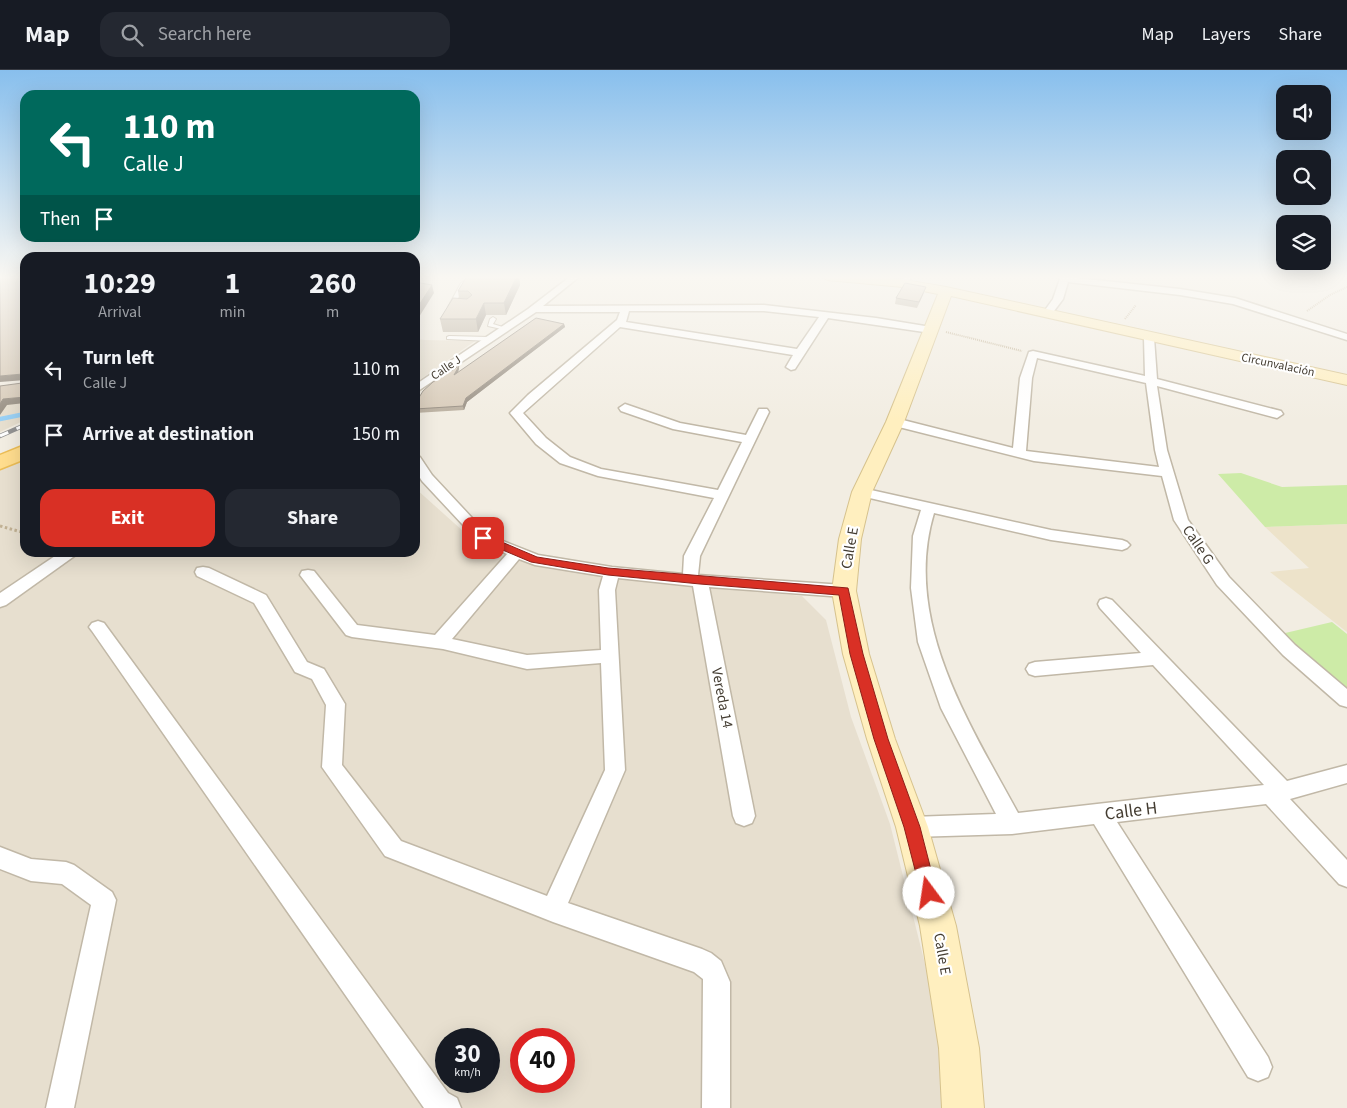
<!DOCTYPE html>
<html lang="en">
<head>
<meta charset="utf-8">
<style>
  body { margin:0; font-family:"Source Sans 3",sans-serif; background:#242831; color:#f1f3f6; height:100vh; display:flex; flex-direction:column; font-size:19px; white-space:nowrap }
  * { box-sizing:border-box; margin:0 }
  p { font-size:16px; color:#9ea1a6 }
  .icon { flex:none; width:28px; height:28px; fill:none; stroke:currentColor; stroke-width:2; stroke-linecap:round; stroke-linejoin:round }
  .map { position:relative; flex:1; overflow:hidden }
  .drawer { position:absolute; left:20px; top:182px; width:400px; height:305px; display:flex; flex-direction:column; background:#171b24; border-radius:15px; box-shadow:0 5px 20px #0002 }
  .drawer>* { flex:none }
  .top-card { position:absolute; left:20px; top:20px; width:400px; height:152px; border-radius:15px; box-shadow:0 5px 20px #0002; background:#00695c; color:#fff; overflow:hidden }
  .buttons { position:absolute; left:1276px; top:15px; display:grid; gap:10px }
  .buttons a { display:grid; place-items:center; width:55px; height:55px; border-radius:10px; background:#171b24; box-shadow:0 5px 20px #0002; font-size:25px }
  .speed { position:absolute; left:435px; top:958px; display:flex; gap:10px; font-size:25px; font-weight:700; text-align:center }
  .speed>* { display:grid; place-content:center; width:65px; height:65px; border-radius:50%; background:#171b24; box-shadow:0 5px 20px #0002; line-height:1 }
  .speed small { font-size:12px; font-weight:400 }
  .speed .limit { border:8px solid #d22; background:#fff; color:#111 }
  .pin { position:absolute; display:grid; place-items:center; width:42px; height:42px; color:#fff; margin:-21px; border-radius:10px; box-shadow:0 2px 8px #0006 }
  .me { position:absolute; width:55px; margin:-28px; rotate:346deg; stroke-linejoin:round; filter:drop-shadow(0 0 4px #0008) }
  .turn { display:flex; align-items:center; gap:18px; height:105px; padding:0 20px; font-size:22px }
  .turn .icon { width:65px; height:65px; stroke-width:2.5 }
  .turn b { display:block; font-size:35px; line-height:42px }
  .then { display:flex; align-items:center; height:48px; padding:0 20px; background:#0003; gap:10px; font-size:19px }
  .eta { display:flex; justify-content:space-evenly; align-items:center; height:85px; text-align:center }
  .eta b { font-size:30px; font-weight:700; line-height:35px }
  .primary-button { display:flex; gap:10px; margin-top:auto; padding:10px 20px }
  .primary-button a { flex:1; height:58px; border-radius:15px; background:#d93025; color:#fff; font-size:20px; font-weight:700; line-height:58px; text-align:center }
  .primary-button a+a { background:#242831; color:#f1f3f6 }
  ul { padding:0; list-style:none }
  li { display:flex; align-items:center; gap:15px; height:65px; padding:0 20px }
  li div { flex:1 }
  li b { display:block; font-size:19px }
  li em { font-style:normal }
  header { display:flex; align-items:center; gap:30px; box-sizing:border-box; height:70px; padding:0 25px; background:#171b24; border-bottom:1px solid #363941 }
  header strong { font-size:24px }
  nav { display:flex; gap:28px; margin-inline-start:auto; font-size:18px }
  .search { width:350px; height:45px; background:#242831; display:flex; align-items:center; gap:12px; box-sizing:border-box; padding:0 18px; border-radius:15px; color:#9ea1a6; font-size:19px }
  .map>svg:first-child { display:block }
  .residential { fill:#e7dfcf; fill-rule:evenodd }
  .education { fill:#ede3ca }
  .green { fill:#cdeba7 }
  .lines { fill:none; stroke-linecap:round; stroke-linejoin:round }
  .stream { stroke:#98d0f5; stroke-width:4.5 }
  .lane-casing { stroke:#c1b8a7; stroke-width:2 }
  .street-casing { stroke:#c1b8a7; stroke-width:3 }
  .secondary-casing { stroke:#d6c28d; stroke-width:2 }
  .primary-casing { stroke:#ecbd56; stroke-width:3 }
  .path-far1 { stroke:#c1b194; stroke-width:2; stroke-dasharray:1 1; stroke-linecap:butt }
  .path { stroke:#c1b194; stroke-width:3; stroke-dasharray:2.5 2.5; stroke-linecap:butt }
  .lane { fill:#fff; fill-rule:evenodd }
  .street { fill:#fff; fill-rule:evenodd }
  .secondary { fill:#ffefbf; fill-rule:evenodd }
  .primary { fill:#ffdd8e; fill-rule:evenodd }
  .rail-casing { stroke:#939393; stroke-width:4.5 }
  .rail { stroke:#fff; stroke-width:3; stroke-dasharray:9; stroke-linecap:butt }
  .wall { fill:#baaf9f }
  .shaded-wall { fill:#978e82 }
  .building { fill:#d8cbb9; stroke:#978e82 }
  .route { fill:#d93025; stroke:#8d1f18 }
  .labels { text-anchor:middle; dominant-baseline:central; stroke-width:4.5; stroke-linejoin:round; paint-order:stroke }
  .far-street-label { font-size:12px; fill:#443d32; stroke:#fff }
  .street-label { font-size:15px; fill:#443d32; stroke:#fff }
  .near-street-label { font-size:18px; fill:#443d32; stroke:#fff }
</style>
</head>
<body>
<header>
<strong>Map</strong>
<div class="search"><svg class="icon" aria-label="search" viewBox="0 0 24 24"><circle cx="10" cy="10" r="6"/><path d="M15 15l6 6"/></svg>Search here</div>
<nav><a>Map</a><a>Layers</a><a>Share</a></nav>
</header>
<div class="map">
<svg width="1347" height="1038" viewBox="0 0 1347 1038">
  <rect width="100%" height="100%" fill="#f2ede2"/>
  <g class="residential">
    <polygon points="415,269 425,270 475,271 415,313"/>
    <polygon points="25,316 25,350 0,362 0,319"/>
    <path d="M25,389V482H415V418L473,470L549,499L802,526L826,550L851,647L890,754L932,922L945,1038H0V400ZM446,969H489V1011H446ZM521,969H564V1011H521Z"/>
  </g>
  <polygon class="education" points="1347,454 1347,562 1270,502 1309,498 1265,457"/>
  <g class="green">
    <polygon points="1241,403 1282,417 1347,415 1347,454 1265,457 1218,404"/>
    <polygon points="1332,552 1347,564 1347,619 1281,564"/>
  </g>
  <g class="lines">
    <polyline class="stream" points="0,349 25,344"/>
    <g class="lane-casing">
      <g id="lane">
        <polygon points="475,206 480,206 465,215 454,236 456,237 449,238 448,237 461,213"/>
        <polygon points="493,247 496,249 493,254 506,258 506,260 488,256 490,249"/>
        <polygon points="449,266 490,267 493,269 490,271 447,269 447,267"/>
      </g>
    </g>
    <g class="street-casing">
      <g id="street">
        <path d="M571,206H580L543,236L764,235L876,248L931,257L936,260L931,263L828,248L795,299L791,300L786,297L793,285L620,257L523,343L546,368L570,387L601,399L718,420L742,372L673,359L621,341L619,338L625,334L680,353L746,365L759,339H767L769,342L700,486L698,505L844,515L850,517L852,521L850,525L844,527L709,517L755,746L752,753L744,756L736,753L733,746L693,516L618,508L615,520L625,700L568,833L702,879L711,883L721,891L730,912V1038H702L703,909L694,902L553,852L385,786L322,697L326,635L312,609L295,602L254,533L197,506L195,502L197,498L203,497L209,498L266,525L307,592L324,599L345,634L342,695L401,771L547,826L605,700L601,593L527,599L443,579L352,567L346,565L300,505L302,501L308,500L314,501L357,555L435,565L507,484L478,471L422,411L415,400V386L420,387L432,405L488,465L538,485L612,497L683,504L684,486L714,428L598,406L560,393L536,374L510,343L528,325L617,250L620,242H536L415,323V315L528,239ZM629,241H764L819,247L797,279L626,252ZM519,489L535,495L603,506L599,520L601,580L527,585L452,569Z"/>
        <polygon points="904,206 912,206 906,215 900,215 899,213"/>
        <polygon points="1058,206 1180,219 1235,228 1347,264 1347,270 1233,234 1180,225 1068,212 1063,229 1051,245 1045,245 1043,243 1053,229 1060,209"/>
        <path d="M1149,265L1154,268L1157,309L1281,341L1283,344L1277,348L1157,316L1167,380L1188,450L1229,507L1295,575L1347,619V637L1340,635L1283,585L1217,515L1174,450L1162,406L1034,391L891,355L889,352L895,348L1013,378L1020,308L1029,282L1033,281L1145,306L1144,268ZM1037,288L1146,313L1155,380L1159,397L1026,381L1032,308Z"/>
        <path d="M862,418L1051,460L1122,470L1127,472L1130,475L1127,478L1122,480L1051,470L934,443C902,550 969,653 1018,743L1264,715L1153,595L1035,606L1029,604L1026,599L1029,594L1035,592L1141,583L1100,538L1098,534L1100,530L1106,528L1112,530L1287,711L1347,695V713L1290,729L1347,790V817L1339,814L1266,734L1117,752L1268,987L1272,997L1268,1007L1258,1011L1248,1007L1094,754L1012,764L912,767L904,764L901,757L904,750L912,747L996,744L941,638L918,572L911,518L913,466L921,440L857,425L855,422L857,419Z"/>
        <polygon points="61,482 80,482 6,535 0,537 0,523"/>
        <polygon points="98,551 104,553 448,1023 457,1028 461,1038 424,1038 92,561 89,557 92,553"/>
        <polygon points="0,777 31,789 66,792 74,795 112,822 116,830 74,1038 46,1038 91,835 62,814 31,811 0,799"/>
      </g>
    </g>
    <g class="secondary-casing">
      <path id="secondary" d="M821,206C862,201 906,210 946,217L1347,305V315L951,226L904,352L872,422L861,469L856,521L869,584L895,669L928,757L956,856L979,978L984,1038H942L939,978L920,856L896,757L867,669L843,584L832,521L839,469L852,422L886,352L938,224L903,217L827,210Z"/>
    </g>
    <g class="primary-casing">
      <polygon id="primary" points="25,375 25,389 0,399 0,385"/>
    </g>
    <g class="path-far1">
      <polyline points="1307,241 1330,225 1347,217"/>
      <polyline points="1125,249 1136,235"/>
      <polyline points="946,262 1022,281"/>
    </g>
    <polyline class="path" points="0,456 25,463"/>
    <use href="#lane" class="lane"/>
    <use href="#street" class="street"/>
    <use href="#secondary" class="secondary"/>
    <use href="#primary" class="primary"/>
    <g class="rail-casing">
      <polyline id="rail" points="0,366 25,355"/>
    </g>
    <use href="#rail" class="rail"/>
  </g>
  <g class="wall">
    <polygon points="467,206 519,206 520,215 506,245 486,245 478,262 443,262 440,249 459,228 458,221"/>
    <polygon points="924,223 917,238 895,234 896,228"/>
    <polygon points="564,254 565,257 467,332 464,340 415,343 415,334 459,296 459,299 458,302"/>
  </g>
  <g class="shaded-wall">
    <polygon points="517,206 519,206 520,215 506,245 504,233"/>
    <polygon points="432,215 434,223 419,247 415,249 415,238"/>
    <polygon points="484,233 486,245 478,262 476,249"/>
    <polygon points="564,254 565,257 467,332 464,340 463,336 466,328"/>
    <polygon points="459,296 459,299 455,308 454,305"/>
    <polygon points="23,304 25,310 0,312 0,306"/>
    <polygon points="25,327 25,333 7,335 0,345 0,334 3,329"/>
  </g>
  <g class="building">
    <polygon points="0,206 25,206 25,327 3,329 0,334 0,316 22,313 23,304 0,306"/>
    <polygon points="467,206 517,206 504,233 484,233 476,249 440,249 453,228 467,229 472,225 468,221 458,221"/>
    <polygon points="415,212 432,215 417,238 415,238"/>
    <polygon points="905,213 926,217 919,232 896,228"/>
    <polygon points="536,248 564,254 466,328 463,336 415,339 415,334 423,321 433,312 459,296 454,305"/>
  </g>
  <linearGradient id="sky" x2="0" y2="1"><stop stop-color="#88bfed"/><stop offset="0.59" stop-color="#f9f7f2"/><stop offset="1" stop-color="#f9f7f2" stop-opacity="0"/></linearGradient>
  <rect width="1347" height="351" fill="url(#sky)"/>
  <polygon class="route" points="483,464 537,487 608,498 848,518 863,584 888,669 920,757 937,823 935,829 929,831 923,829 921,823 904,757 874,669 850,584 839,525 700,514 608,505 531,492 479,470 478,468"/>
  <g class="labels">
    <g class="far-street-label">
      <text transform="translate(1278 295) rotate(12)">Circunvalación</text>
      <text transform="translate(446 298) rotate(-34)">Calle J</text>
    </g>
    <g class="street-label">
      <text transform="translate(1198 475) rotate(56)">Calle G</text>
      <text transform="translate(850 478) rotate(-80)">Calle E</text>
      <text transform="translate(722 628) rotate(79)">Vereda 14</text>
      <text transform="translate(942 884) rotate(80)">Calle E</text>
    </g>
    <g class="near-street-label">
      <text transform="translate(1131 741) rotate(-7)">Calle H</text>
    </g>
  </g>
</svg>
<div class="buttons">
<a><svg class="icon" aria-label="sound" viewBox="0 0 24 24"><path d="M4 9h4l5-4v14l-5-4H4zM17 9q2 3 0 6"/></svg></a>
<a><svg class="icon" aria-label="search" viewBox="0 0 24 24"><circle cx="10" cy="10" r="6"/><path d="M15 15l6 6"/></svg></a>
<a><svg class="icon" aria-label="layers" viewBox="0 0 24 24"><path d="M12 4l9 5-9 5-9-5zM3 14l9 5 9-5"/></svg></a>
</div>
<div class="speed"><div>30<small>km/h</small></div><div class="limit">40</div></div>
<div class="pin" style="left:483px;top:468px;background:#d93025"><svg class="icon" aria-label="arrive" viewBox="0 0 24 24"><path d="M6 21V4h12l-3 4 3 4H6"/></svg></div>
<svg class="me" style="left:929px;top:823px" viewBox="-20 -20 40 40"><circle r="19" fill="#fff"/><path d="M0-13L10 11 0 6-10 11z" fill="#d93025"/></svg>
<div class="top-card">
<div class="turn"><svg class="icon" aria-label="left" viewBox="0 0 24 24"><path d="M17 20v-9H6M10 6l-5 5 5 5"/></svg><div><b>110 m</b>Calle J</div></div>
<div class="then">Then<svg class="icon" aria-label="arrive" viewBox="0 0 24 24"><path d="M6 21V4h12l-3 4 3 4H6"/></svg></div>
</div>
<section class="drawer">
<div class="eta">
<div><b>10:29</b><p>Arrival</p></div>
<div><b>1</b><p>min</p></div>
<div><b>260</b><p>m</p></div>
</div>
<ul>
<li><svg class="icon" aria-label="left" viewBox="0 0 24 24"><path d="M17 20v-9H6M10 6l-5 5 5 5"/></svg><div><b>Turn left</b><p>Calle J</p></div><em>110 m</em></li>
<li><svg class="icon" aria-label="arrive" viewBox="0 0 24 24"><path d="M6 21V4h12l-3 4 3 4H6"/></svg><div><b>Arrive at destination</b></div><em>150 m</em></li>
</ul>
<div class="primary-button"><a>Exit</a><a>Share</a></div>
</section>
</div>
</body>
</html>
